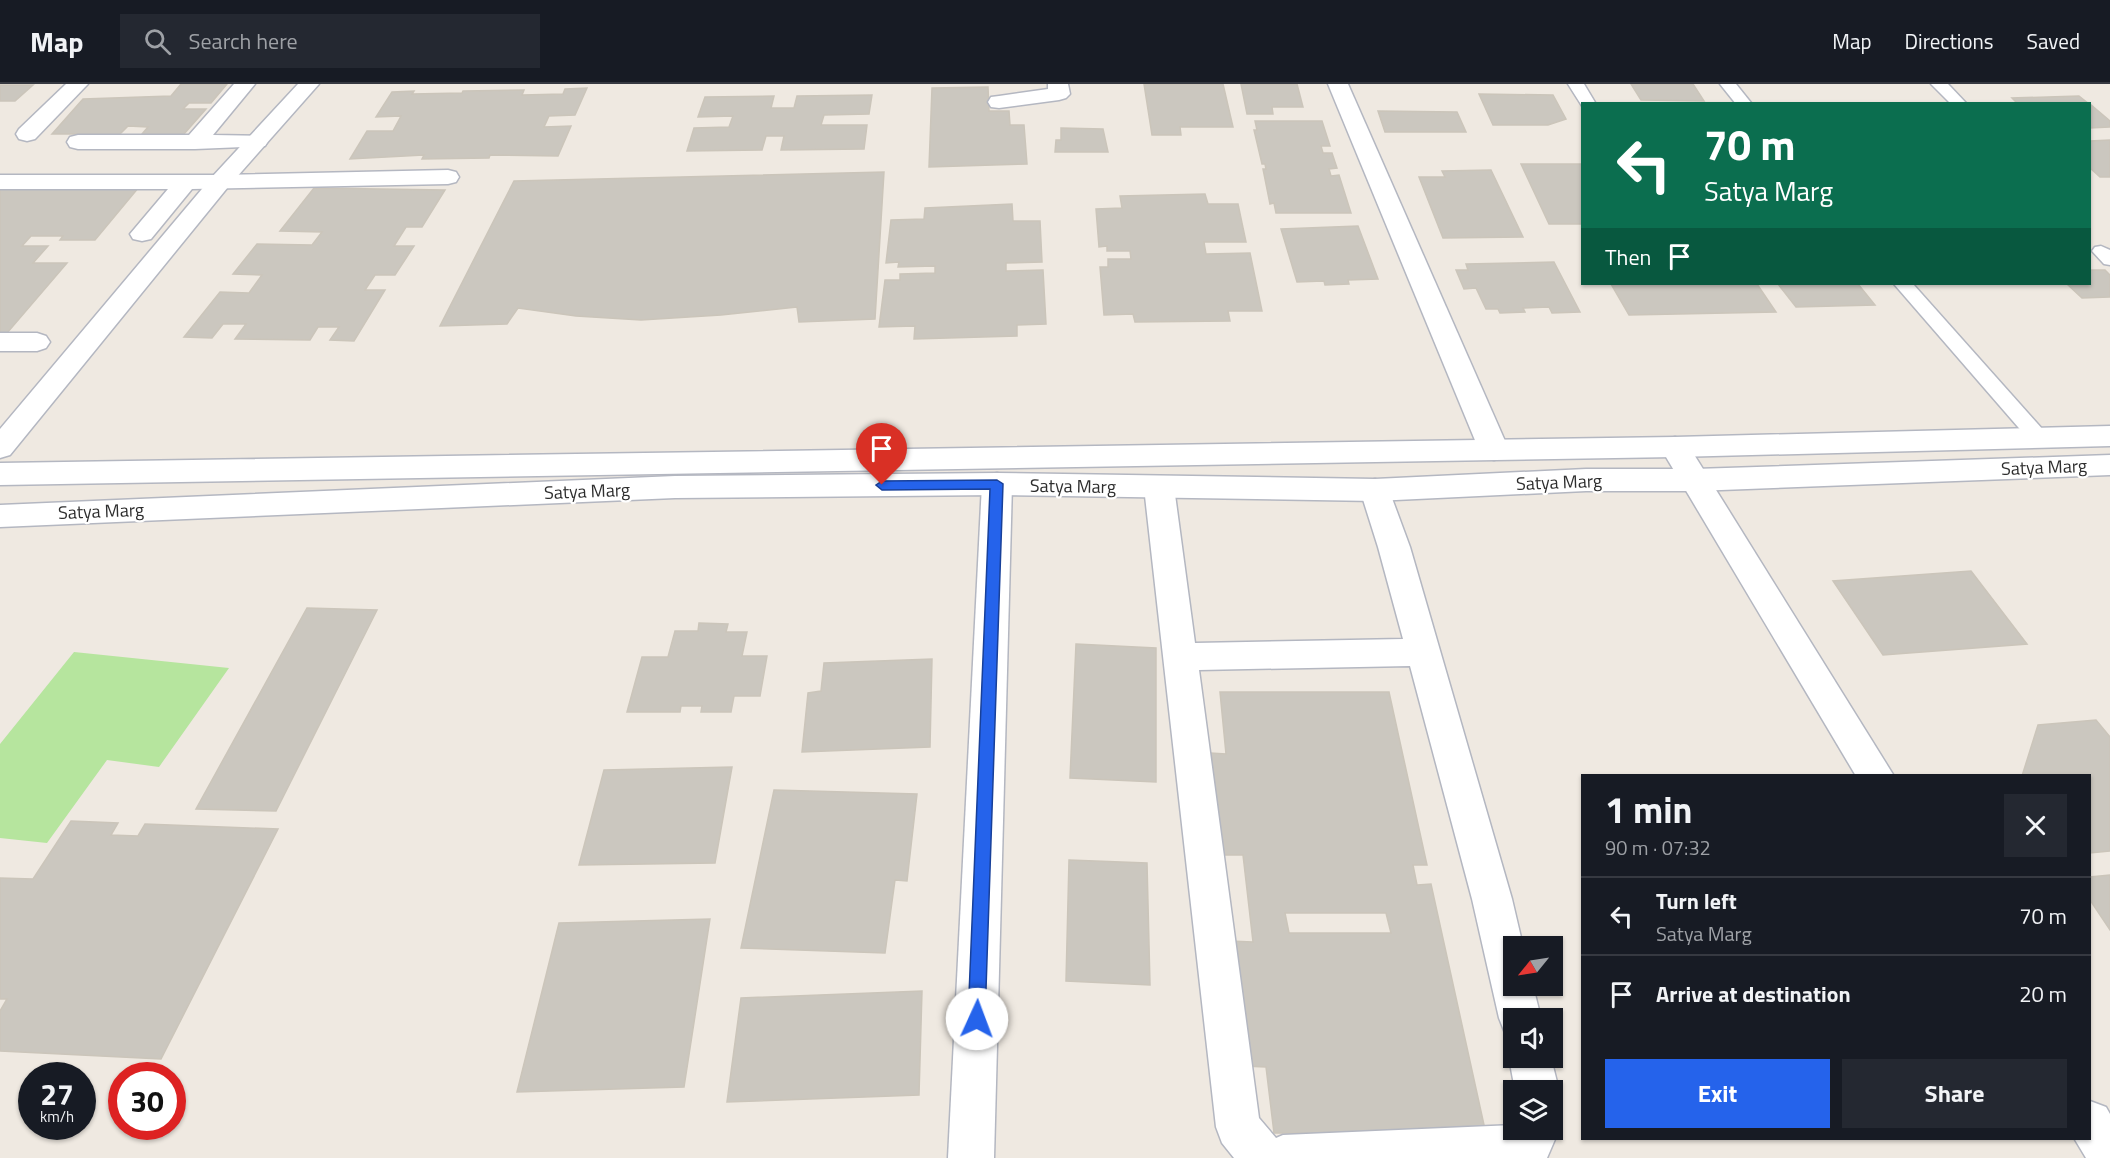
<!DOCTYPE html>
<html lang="en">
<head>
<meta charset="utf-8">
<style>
  body { margin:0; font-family:"Titillium Web",sans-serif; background:#242831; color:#f1f3f6; height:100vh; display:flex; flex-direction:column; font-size:22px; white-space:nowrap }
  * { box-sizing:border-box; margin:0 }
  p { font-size:20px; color:#9ea1a6 }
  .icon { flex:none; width:33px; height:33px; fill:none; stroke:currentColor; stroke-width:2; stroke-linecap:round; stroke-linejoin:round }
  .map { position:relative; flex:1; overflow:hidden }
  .sheet { position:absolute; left:1581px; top:690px; width:510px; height:366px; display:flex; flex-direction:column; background:#171b24; border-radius:0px; box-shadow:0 2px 4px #0004 }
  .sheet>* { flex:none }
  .hud { position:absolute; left:1581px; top:18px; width:510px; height:183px; border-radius:0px; box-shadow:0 2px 4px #0004; background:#0b6e4f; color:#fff; overflow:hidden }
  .needle { width:39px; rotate:240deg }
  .controls { position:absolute; left:1503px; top:852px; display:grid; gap:12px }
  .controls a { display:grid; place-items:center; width:60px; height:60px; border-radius:0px; background:#171b24; box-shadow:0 2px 4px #0004; font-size:30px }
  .speed { position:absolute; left:18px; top:978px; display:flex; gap:12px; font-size:30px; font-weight:700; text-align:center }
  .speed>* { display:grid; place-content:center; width:78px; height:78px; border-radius:50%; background:#171b24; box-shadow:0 2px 4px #0004; line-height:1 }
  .speed small { font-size:15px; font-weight:400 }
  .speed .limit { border:9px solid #d22; background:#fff; color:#111 }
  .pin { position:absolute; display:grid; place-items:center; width:51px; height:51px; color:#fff; margin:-62px -26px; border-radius:50% 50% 50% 0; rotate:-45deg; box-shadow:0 0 6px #0007 }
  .pin .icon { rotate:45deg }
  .me { position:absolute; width:66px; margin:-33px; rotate:2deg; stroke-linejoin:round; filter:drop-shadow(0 0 4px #0008) }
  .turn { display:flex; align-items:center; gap:21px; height:126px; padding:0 24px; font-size:27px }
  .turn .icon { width:78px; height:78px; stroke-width:2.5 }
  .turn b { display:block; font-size:42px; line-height:51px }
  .then { display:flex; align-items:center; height:57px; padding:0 24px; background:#0003; gap:12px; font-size:22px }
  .round { display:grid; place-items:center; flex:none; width:63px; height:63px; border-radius:0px; background:#242831 }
  .overview { display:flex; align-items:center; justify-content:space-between; height:102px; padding:0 24px }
  h1 { font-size:36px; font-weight:700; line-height:45px }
  .primary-button { display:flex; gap:12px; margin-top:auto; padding:12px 24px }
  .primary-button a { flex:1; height:69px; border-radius:0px; background:#2563eb; color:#fff; font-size:24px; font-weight:700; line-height:69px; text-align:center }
  .primary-button a+a { background:#242831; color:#f1f3f6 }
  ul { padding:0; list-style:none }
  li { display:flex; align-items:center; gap:18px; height:78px; padding:0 24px; border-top:2px solid #363941 }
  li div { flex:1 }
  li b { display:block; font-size:22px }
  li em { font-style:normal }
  header { display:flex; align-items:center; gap:36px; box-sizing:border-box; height:84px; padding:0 30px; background:#171b24; border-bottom:2px solid #363941 }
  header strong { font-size:28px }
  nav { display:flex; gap:33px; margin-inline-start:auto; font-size:21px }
  .search { width:420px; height:54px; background:#242831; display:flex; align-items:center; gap:15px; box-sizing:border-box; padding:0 21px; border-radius:0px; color:#9ea1a6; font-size:22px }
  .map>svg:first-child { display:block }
  .green { fill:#b6e59e }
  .building { fill:#cbc7bf; stroke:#cbc5ba; stroke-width:1.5; fill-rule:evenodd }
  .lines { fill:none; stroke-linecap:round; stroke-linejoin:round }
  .lane-casing { stroke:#b4b7c1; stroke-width:3 }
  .street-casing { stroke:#b4b7c1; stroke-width:3 }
  .secondary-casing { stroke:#b4b7c1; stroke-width:3 }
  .lane { fill:#fff; fill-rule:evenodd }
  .street { fill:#fff; fill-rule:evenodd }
  .secondary { fill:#fff; fill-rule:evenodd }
  .route { fill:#2563eb; stroke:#184099; stroke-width:1.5 }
  .labels { text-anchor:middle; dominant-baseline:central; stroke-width:4.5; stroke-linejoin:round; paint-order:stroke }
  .street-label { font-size:18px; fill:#2e2e2e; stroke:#fff }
</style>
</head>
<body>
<header>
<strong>Map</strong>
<div class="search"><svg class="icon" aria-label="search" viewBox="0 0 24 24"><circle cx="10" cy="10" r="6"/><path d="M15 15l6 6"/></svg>Search here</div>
<nav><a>Map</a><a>Directions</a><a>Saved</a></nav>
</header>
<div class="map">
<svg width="2110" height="1074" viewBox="0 0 2110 1074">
  <rect width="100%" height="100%" fill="#efe9e1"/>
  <polygon class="green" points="74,568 229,584 159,683 107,676 47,759 0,754 0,660"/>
  <g class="building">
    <polygon points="181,0 227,0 211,19 189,19 183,25 206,25 184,50 142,50 148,43 128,42 120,50 52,50 83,15 171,12"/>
    <polygon points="1144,0 1223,0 1233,43 1180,43 1181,51 1152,51"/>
    <polygon points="1241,0 1297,0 1303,23 1272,23 1273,30 1247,30"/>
    <polygon points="1631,0 1693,0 1704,17 1641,16"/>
    <polygon points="0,1 33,1 15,17 0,17"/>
    <polygon points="988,3 989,27 1009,27 1010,41 1024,41 1027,80 929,83 932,4"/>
    <polygon points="587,4 575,31 549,32 544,43 571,42 558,72 490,71 489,74 422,75 424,71 350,75 367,47 393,47 401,32 376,33 392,8 414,7 412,10 462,9 463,7 524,6 522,11 563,10 565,5"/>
    <polygon points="1479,10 1553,11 1566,35 1548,41 1493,41"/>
    <polygon points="872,11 869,30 824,31 821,41 867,41 864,65 781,66 784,52 766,52 762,66 687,67 694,44 729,43 733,32 698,33 705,13 774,12 771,24 794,24 797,12"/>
    <polygon points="2079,12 2089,20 2018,20 2012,14"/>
    <polygon points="2090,20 2110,37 2110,43 2090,44"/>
    <polygon points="1378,27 1457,28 1466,48 1385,48"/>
    <polygon points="1255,37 1322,37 1330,62 1321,62 1323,69 1332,69 1337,84 1329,85 1331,92 1339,91 1351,129 1276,129 1274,119 1270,120 1263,85 1266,85 1265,80 1262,80 1254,46 1257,46"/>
    <polygon points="1061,44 1103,45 1108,68 1055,68 1056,56 1061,56"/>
    <polygon points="2110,56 2110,93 2100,93 2090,84 2090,57"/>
    <polygon points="1521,80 1582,80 1582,140 1549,140"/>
    <polygon points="1491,86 1523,153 1443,154 1419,93 1445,93 1442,87"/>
    <polygon points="884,88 875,235 799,238 797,223 721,231 641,236 576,232 518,224 507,240 440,242 514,97"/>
    <polygon points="139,103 95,156 60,156 63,152 31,152 22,162 48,162 33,179 67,179 7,249 0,249 0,104"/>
    <polygon points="314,104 445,106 422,143 406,143 394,162 414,162 395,191 375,191 365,206 385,206 354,257 330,256 339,243 318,243 310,256 235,255 246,240 223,240 212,254 184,253 220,208 249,209 262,191 233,190 257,160 312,161 322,148 280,147"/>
    <polygon points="1205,110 1208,120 1238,120 1246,158 1204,158 1206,170 1250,169 1262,227 1228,227 1230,237 1135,238 1133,230 1104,231 1100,183 1108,183 1108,175 1131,175 1130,167 1107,167 1107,162 1099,163 1096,125 1122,124 1120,112"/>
    <polygon points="1012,120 1013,137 1040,137 1042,178 1006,179 1006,187 1043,186 1046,240 1017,241 1017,252 914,255 915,242 879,243 885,196 900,196 900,190 935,189 935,182 898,183 899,178 886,179 891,136 924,135 925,124"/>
    <polygon points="1358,142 1378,195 1348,196 1349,200 1325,201 1324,197 1297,198 1281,145"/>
    <polygon points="1554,178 1580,228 1552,229 1549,223 1523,224 1525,228 1500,229 1498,225 1486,225 1476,204 1464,205 1456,186 1468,186 1466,180"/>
    <polygon points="2090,186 2105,186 2110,191 2110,213 2082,214 2067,200 2090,200"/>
    <polygon points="1611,200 1757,200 1776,228 1629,231"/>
    <polygon points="1778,200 1858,200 1875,221 1796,223"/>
    <polygon points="1971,487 2027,560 1883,571 1833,497"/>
    <polygon points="307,524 377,526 276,727 196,725"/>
    <polygon points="699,539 728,540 726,548 747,548 742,572 767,572 760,612 734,612 731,628 701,628 702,622 681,622 680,628 627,628 642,573 668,573 675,547 698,547"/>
    <polygon points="1076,560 1156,564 1156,698 1070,694"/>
    <polygon points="932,575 930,663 802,668 808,609 821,607 824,579"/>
    <path d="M1220,608H1389L1427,781H1413L1417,801L1431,800L1486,1050L1274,1049L1266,983L1243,982L1230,857L1253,858L1243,771H1222L1211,669L1226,670ZM1285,829H1386L1391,849H1289Z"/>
    <polygon points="2096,636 2110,653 2110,767 2090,769 2090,692 2022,692 2038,641"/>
    <polygon points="732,683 715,779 579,781 604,686"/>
    <polygon points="774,706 917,710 907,797 895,796 885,869 741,864"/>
    <polygon points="71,737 118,739 111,751 138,752 145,740 278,745 161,975 0,967 0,927 7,915 0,915 0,794 33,795"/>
    <polygon points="1069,776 1147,779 1150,901 1066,897"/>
    <polygon points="2110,791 2110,846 2090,816 2090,793"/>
    <polygon points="710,835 684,1003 517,1008 559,839"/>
    <polygon points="922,907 919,1011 727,1018 741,914"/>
  </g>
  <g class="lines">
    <g class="lane-casing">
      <g id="lane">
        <polygon points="1568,0 1584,0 1596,20 1582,20 1582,22"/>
        <polygon points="1720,0 1736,0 1752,20 1736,20"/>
        <polygon points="1931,0 1948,0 1967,20 1951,20"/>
        <polygon points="2101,162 2110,166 2110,181 2104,180 2092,167 2095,163"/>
        <polygon points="1894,200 1913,200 2045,348 2048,353 2045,358 2038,360 2031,358"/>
      </g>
    </g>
    <g class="street-casing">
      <g id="street">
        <polygon points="66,0 88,0 35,55 27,57 19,55 16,50 19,45"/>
        <polygon points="234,0 255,0 213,51 265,52 268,57 265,62 195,65 78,65 70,63 67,58 70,53 78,51 189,51"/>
        <polygon points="1048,0 1068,0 1070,10 1066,14 1059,16 999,24 991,23 988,18 991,13 999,12 1048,5"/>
        <polygon points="1328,0 1348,0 1509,366 1504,373 1494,376 1484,373 1479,366"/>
        <polygon points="448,86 456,88 459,93 456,98 448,100 192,105 151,155 142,157 133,155 130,150 168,105 0,105 0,91 220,91"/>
        <polygon points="0,249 37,249 46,252 50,258 46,264 37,267 0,267"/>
        <polygon points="1675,353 1685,356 1894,692 1856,692 1660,363 1665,356"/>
        <polygon points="997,389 1008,392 1012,400 994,1074 948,1074 982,400 986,392"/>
        <polygon points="1159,392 1170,395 1174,403 1195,559 1403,555 1378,463 1360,406 1364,398 1375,395 1386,398 1410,463 1512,815 1523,862 1514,862 1514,902 1533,902 1541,934 1514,934 1514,952 1505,949 1499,934 1472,815 1410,582 1199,586 1259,1034 1276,1054 1283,1051 1514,1041 1514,1046 1552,1046 1552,1030 1559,1046 1547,1074 1234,1074 1222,1059 1216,1043 1144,403 1148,395"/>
        <polygon points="1514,962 1514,974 1551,974 1559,1006 1552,1021 1552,1006 1515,1006 1509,974"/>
        <polygon points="2090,1017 2106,1023 2110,1030 2110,1074 2086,1074 2074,1054 2090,1054"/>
      </g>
    </g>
    <g class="secondary-casing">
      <g id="secondary">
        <polygon points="298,0 319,0 228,103 10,371 0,374 0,345 212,93"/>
        <polygon points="2110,342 2110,362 1675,373 0,401 0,379 1675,353"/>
        <polygon points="2110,371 2110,391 1695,407 1586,407 1375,417 997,411 675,414 0,443 0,421 675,392 997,389 1375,395 1586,385 1695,385"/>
      </g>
    </g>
    <use href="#lane" class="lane"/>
    <use href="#street" class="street"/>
    <use href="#secondary" class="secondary"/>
  </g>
  <polygon class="route" points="997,396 1003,400 985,935 983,941 977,943 971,941 968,935 990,405 882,406 876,401 882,397"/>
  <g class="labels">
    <g class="street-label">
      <text transform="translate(2044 383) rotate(-2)">Satya Marg</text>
      <text transform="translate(1559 398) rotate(-2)">Satya Marg</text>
      <text transform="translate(1073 402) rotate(1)">Satya Marg</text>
      <text transform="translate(587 407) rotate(-2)">Satya Marg</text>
      <text transform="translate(101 427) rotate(-2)">Satya Marg</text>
    </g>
  </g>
</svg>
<div class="controls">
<a><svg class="needle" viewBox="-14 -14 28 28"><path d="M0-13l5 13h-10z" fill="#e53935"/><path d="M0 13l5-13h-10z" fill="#9ea1a6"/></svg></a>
<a><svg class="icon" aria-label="sound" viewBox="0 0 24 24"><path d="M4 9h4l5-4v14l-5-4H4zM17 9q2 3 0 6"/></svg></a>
<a><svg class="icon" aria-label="layers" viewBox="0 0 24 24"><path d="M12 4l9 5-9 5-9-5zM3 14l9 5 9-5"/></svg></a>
</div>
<div class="speed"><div>27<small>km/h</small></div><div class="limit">30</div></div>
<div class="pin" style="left:882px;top:401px;background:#d93025"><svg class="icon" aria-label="arrive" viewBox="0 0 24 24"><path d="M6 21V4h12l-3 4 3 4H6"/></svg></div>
<svg class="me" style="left:977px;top:935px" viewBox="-20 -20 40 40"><circle r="19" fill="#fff"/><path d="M0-13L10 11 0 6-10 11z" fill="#2563eb"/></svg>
<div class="hud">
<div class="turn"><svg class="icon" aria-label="left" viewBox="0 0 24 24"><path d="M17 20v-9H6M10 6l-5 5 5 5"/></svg><div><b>70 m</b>Satya Marg</div></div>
<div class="then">Then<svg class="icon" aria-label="arrive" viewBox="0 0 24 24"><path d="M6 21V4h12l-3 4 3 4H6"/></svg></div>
</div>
<section class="sheet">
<div class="overview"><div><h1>1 min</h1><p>90 m · 07:32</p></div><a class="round"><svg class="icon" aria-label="close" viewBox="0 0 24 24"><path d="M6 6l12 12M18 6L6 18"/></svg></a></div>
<ul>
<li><svg class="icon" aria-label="left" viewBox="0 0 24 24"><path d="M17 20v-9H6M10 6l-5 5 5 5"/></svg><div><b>Turn left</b><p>Satya Marg</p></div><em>70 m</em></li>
<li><svg class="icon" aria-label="arrive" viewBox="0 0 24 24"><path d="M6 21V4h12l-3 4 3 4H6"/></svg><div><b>Arrive at destination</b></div><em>20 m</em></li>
</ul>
<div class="primary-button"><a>Exit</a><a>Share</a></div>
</section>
</div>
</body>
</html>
